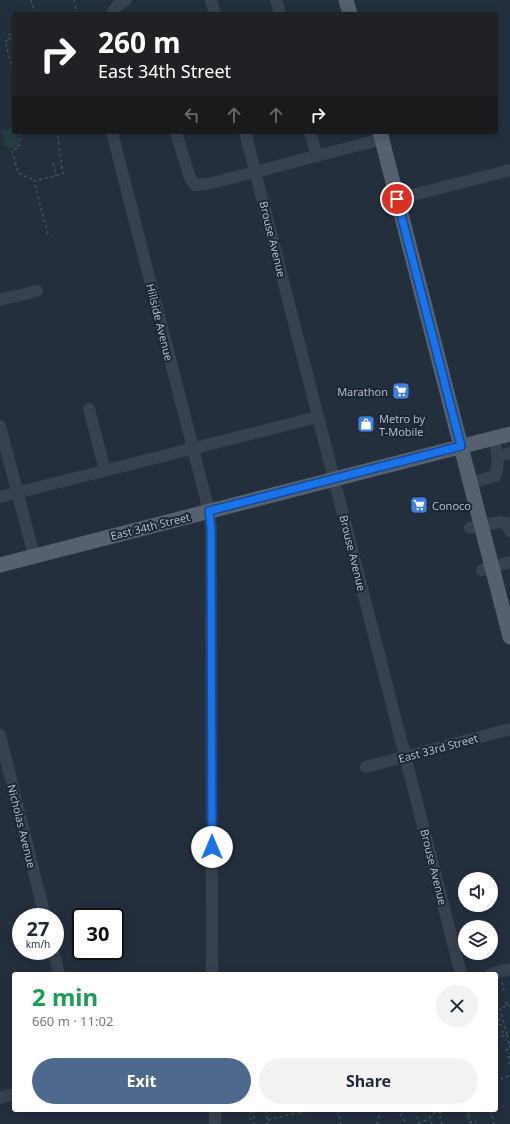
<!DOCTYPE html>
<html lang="en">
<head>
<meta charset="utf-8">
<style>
  body { margin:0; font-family:"Noto Sans",sans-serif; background:#f2f2f3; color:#1f2937; height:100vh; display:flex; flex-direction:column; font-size:15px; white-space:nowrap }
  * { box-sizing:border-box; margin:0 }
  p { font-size:13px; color:#747a83 }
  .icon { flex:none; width:22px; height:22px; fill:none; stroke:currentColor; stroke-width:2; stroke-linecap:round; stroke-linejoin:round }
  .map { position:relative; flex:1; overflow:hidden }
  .sheet { position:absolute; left:12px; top:972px; width:486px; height:140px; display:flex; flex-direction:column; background:#fff; border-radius:4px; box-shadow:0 2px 10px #0003 }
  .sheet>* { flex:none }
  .hud { position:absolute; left:12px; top:12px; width:486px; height:122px; border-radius:4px; box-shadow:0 2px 10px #0003; background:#202124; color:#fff; overflow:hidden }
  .controls { position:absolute; left:458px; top:872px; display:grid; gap:8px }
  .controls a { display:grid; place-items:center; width:40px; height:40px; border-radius:50%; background:#fff; box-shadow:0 2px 10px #0003; font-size:20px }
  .speed { position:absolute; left:12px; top:908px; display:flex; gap:8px; font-size:20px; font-weight:700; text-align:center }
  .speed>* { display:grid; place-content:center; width:52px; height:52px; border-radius:50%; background:#fff; box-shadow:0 2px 10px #0003; line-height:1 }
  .speed small { font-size:10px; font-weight:400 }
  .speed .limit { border:2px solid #111; border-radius:6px; background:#fff; color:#111 }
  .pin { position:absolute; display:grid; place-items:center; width:34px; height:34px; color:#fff; margin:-17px; border:2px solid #fff; border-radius:50%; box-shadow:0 1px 4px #0007 }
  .me { position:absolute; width:44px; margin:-22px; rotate:0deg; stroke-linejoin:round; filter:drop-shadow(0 0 3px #0008) }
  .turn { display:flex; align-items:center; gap:14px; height:84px; padding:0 20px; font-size:18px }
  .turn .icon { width:52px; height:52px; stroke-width:2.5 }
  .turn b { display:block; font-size:28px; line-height:34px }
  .lanes { display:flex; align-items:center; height:38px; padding:0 20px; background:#0003; justify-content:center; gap:20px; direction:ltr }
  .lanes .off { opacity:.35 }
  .round { display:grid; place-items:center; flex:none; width:42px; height:42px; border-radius:21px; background:#f2f2f3 }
  .summary { display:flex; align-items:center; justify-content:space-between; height:68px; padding:0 20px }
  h1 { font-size:24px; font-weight:700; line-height:30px; color:#1e9e55 }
  .button { display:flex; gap:8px; margin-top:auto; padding:8px 20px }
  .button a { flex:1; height:46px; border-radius:24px; background:#4f688e; color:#fff; font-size:16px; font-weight:700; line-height:46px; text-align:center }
  .button a+a { background:#f2f2f3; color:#1f2937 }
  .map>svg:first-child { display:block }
  .green { fill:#263c3f }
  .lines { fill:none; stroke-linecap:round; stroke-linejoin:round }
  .path { stroke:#3f5557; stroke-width:1.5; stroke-dasharray:3 3; stroke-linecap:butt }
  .minor { stroke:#38414e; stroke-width:12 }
  .major { stroke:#56606e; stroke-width:15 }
  .route-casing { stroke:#114b97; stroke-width:10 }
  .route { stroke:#1a73e8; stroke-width:7 }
  .labels { text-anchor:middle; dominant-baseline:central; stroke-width:4; stroke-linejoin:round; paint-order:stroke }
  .street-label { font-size:11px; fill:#b4bcc9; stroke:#1d2633 }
  .poi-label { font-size:11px; fill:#b4bcc9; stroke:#1d2633; text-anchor:start }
</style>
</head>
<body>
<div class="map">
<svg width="510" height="1124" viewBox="0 0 510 1124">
  <rect width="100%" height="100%" fill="#242f3e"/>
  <polygon class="green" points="14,127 14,132 17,132 19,143 17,147 11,149 5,145 1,130"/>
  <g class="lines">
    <g class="path">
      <polyline points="31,0 35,14"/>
      <polyline points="74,0 77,14"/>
      <polyline points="14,39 5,41 14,75"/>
      <polyline points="10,40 8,35 11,34"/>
      <polyline points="21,132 19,148 12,150 18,173 36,181"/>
      <polyline points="53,163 56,176"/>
      <polyline points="48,234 34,181 63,174 57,132"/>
      <polyline points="502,982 504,991"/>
      <polyline points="506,1002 507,1006"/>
      <polyline points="496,1014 501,1013"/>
      <polyline points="498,1020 502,1019"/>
      <polyline points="499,1025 504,1024"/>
      <polyline points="501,1032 506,1031"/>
      <polyline points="507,1035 510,1048"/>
      <polyline points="496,1038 507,1035 500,1008 510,1005"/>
      <polyline points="505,1050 510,1049"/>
      <polyline points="507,1057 510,1057"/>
      <polyline points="508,1063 510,1063"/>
      <polyline points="502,1080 502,1078 510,1076"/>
      <polyline points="254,1110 254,1124"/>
      <polyline points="266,1110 268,1124"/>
      <polyline points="308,1110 309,1114"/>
      <polyline points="320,1110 320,1112"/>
      <polyline points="338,1110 341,1124"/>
      <polyline points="395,1110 400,1114 407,1124"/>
      <polyline points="416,1110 419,1123"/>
      <polyline points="438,1110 442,1124"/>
      <polyline points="467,1110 470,1124"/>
      <polyline points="491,1110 494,1124"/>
      <polyline points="249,1112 254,1112"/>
      <polyline points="301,1112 302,1116"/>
      <polyline points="439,1113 447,1111"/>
      <polyline points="468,1115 474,1113"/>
      <polyline points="430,1116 432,1124"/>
      <polyline points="249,1119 254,1119"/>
      <polyline points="268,1120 307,1110"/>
      <polyline points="469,1122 476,1121"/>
      <polyline points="377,1124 381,1110"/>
      <polyline points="418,1124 428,1119 437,1110"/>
    </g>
    <g class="minor">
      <polyline points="211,0 215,14"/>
      <polyline points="276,0 280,14"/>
      <polyline points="112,14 117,6 126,0"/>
      <polyline points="112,132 209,511 211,528 212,974"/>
      <polyline points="176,132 190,178 195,185 207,184 247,174 382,139"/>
      <polyline points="245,132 461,974"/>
      <polyline points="310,132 317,156"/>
      <polyline points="397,199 510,170"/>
      <polyline points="0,300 37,291"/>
      <polyline points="89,409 105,470"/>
      <polyline points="0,426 34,556"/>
      <polyline points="498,456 510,453"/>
      <path d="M470,483L495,476C500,463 497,451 494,438"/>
      <polyline points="0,497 318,417"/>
      <polyline points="470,528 500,522 506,523 510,531"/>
      <polyline points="482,570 510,562"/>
      <polyline points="0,735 45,917"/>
      <polyline points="366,767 510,729"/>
      <polyline points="53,951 59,974"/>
      <polyline points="491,974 510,969"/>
      <polyline points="0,1098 14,1094"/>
      <polyline points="215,1110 215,1124"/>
    </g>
    <g class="major">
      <polyline points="346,0 350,14"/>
      <polyline points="380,132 510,637"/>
      <polyline points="0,565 510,434"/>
    </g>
  </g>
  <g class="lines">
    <g class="route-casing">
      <polyline id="route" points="212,847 211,528 209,511 461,446 397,199"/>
    </g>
    <use href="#route" class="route"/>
  </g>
  <defs>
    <g id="supermarket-square" transform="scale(0.9)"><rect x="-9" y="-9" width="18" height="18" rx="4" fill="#3f7fe0" stroke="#1d2633"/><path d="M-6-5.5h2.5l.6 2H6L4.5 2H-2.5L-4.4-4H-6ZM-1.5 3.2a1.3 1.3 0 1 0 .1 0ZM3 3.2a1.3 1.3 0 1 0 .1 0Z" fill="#fff"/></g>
    <g id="shop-square" transform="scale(0.9)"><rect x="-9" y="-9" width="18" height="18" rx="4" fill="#3f7fe0" stroke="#1d2633"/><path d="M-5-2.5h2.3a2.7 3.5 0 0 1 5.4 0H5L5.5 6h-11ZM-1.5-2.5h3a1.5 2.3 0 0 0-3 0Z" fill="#fff"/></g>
  </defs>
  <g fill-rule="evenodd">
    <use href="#supermarket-square" x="401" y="391"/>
    <use href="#shop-square" x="366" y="424"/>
    <use href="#supermarket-square" x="419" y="505"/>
  </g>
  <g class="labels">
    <g class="street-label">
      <text transform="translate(273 239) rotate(76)">Brouse Avenue</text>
      <text transform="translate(160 322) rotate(76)">Hillside Avenue</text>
      <text transform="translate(150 526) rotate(-14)">East 34th Street</text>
      <text transform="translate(353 553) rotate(76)">Brouse Avenue</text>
      <text transform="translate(438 748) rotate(-15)">East 33rd Street</text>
      <text transform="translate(22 826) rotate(76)">Nicholas Avenue</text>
      <text transform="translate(434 867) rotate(76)">Brouse Avenue</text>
    </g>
    <g class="poi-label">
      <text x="388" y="391" text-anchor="end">Marathon</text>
      <text x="379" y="418">Metro by<tspan x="379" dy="13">T-Mobile</tspan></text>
      <text x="432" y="505">Conoco</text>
    </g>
  </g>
</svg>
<div class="controls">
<a><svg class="icon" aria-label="sound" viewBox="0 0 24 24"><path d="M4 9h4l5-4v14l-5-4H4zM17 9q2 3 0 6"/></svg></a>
<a><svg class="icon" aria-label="layers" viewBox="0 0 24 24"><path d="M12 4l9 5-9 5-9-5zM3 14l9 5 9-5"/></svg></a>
</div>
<div class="speed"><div>27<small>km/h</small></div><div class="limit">30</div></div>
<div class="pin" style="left:397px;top:199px;background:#d93025"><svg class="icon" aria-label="arrive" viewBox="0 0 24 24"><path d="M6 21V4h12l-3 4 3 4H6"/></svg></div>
<svg class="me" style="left:212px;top:847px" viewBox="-20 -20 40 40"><circle r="19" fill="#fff"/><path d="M0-13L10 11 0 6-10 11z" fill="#1a73e8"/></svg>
<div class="hud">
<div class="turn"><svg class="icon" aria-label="right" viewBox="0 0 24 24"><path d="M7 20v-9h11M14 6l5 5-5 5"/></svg><div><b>260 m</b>East 34th Street</div></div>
<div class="lanes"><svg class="icon off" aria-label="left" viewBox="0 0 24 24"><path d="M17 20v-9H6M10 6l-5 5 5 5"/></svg><svg class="icon off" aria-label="ahead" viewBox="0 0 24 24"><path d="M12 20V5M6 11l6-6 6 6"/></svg><svg class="icon off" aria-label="ahead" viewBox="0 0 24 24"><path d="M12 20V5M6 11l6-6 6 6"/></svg><svg class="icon" aria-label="right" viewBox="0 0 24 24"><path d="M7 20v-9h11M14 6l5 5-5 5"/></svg></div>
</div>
<section class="sheet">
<div class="summary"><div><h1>2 min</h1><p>660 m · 11:02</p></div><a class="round"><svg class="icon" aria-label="close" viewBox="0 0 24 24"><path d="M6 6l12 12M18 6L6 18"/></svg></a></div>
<div class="button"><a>Exit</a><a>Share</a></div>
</section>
</div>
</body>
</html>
